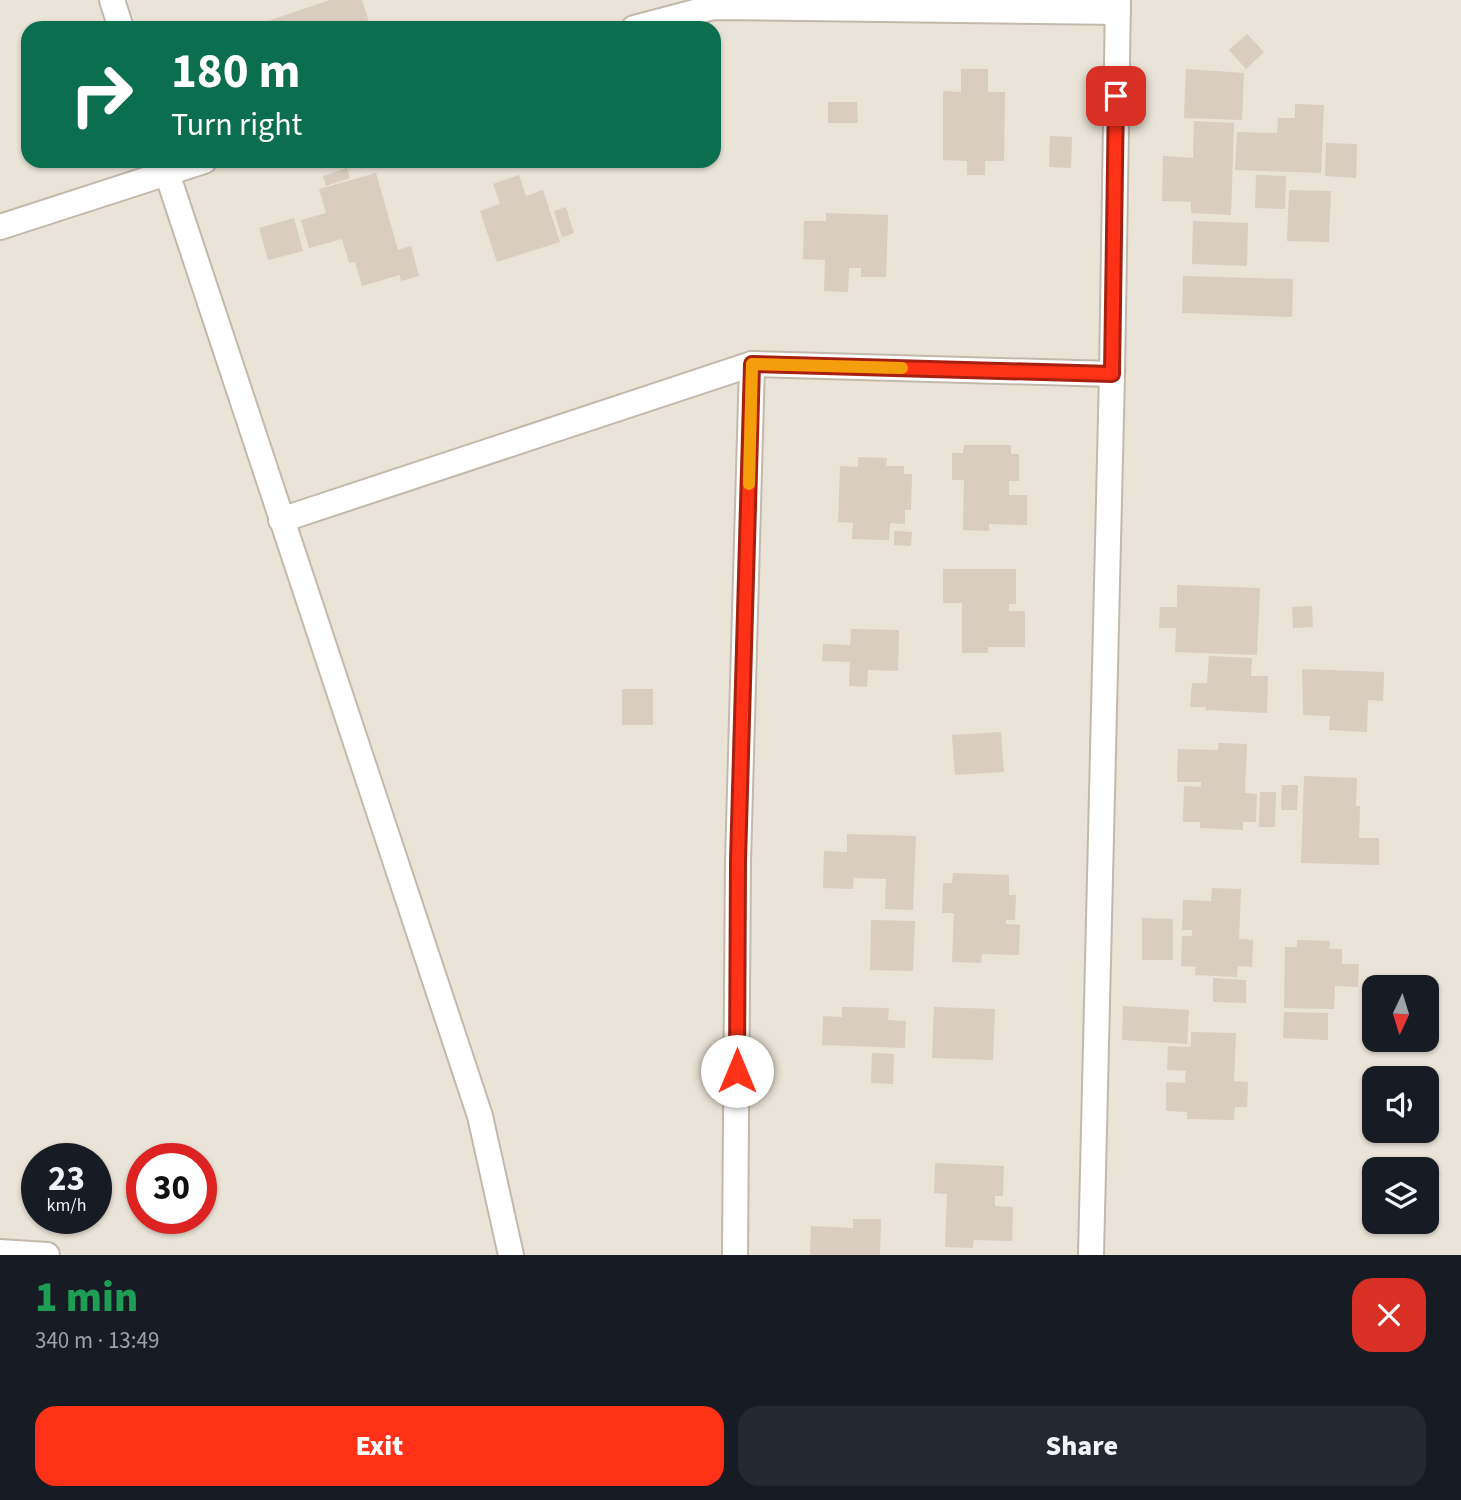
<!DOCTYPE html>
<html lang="en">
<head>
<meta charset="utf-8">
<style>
  body { margin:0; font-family:"Source Sans 3",sans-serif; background:#242831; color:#f1f3f6; height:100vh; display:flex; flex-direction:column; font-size:26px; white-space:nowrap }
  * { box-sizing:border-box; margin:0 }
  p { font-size:23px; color:#9ea1a6 }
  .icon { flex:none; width:38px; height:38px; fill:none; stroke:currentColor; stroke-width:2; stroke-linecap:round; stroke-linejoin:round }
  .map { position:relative; height:1255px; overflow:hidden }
  .drawer { display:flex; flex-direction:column; background:#171b24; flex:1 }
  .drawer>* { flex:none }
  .top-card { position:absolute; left:21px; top:21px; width:700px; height:147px; border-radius:21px; box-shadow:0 2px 5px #0004; background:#0b6e4f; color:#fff; overflow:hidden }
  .needle { width:46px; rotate:184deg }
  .buttons { position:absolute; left:1362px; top:975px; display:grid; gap:14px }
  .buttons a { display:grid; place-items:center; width:77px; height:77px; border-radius:14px; background:#171b24; box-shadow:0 2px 5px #0004; font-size:35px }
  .speed { position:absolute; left:21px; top:1143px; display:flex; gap:14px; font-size:35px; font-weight:700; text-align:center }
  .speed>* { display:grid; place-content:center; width:91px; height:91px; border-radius:50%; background:#171b24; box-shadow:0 2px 5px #0004; line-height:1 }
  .speed small { font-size:18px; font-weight:400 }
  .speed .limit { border:10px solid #d22; background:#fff; color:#111 }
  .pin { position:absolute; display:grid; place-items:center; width:60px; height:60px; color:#fff; margin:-30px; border-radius:14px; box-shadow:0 4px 10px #0006 }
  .me { position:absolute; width:77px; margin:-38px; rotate:0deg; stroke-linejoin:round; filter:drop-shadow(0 0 5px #0008) }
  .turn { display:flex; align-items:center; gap:24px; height:147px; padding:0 35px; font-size:32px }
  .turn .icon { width:91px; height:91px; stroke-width:2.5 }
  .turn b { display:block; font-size:49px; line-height:60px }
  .round { display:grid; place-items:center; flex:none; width:74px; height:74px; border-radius:21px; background:#242831 }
  .overview { display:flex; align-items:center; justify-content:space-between; height:119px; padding:0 35px }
  h1 { font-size:42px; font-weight:800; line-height:52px; color:#1e9e55 }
  .button { display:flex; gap:14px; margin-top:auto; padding:14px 35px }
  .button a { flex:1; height:80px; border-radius:21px; background:#ff3217; color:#fff; font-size:28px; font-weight:800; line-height:80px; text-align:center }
  .button a+a { background:#242831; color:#f1f3f6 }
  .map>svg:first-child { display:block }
  .residential { fill:#eae3d7; fill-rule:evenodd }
  .building { fill:#d8cdbe }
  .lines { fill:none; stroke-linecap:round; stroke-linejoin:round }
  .street-casing { stroke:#c2b9ab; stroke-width:28 }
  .street { stroke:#fff; stroke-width:24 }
  .route-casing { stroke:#a6200f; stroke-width:18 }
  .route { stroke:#ff3217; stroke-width:12 }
  .slow { stroke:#f59e0b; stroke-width:12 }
</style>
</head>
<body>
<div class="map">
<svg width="1461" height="1255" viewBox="0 0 1461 1255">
  <rect width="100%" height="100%" fill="#f5f1ea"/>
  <path class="residential" d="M0,0H1461V1255H0ZM28,28H714V161H28ZM1374,987H1426V1040H1374ZM1374,1078H1426V1130H1374ZM37,1158H96V1218H37ZM142,1158H201V1218H142ZM1374,1169H1426V1222H1374Z"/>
  <g class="building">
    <polygon points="330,0 362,0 371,28 247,28"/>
    <polygon points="1247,34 1264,52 1246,69 1229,50"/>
    <polygon points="961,69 988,69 988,92 1005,92 1004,161 985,161 985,175 967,175 967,161 943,160 943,91 961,92"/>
    <polygon points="1186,69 1244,73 1242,120 1184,118"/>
    <polygon points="828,102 857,102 858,123 828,123"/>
    <polygon points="1295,104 1324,105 1321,173 1235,170 1237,132 1277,133 1278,118 1295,118"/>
    <polygon points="1194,121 1234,123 1231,215 1191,213 1191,202 1162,201 1163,156 1193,158"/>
    <polygon points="1050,136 1072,137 1071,168 1049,167"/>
    <polygon points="1326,143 1357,144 1356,178 1325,176"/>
    <polygon points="347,168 350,178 326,186 323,176"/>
    <polygon points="376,173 398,250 411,246 419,276 401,281 400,275 362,286 355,262 349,263 342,239 309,248 301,220 326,213 319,189"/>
    <polygon points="519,175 526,196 543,190 560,242 497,262 480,211 500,204 493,184"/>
    <polygon points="1256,175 1286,176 1285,209 1255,208"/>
    <polygon points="1289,190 1331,191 1329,242 1287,241"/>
    <polygon points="566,207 574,233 562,237 554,211"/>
    <polygon points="826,213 888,215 886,277 861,277 861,268 849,268 848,292 824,291 825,260 803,259 804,221 826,221"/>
    <polygon points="294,218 303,251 268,260 259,228"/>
    <polygon points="1193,221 1248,223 1247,266 1192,264"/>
    <polygon points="1183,276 1293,279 1292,317 1182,313"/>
    <polygon points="964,445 1011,445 1011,454 1019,454 1019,481 1009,481 1009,495 1027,495 1027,525 989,524 989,531 963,530 964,480 952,480 952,453 963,453"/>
    <polygon points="858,457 887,458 886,466 904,466 904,474 912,474 911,510 905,510 905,524 890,523 889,540 852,539 853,523 838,522 840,466 858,467"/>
    <polygon points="894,531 912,532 911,546 894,545"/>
    <polygon points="943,569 1016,569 1016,604 1009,604 1009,611 1025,611 1025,647 988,647 988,653 962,653 962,603 943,603"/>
    <polygon points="1177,585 1260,588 1257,655 1175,652 1176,628 1159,628 1160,607 1177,607"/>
    <polygon points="1312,606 1313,627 1293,628 1292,607"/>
    <polygon points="851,629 899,630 898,671 868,670 867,687 849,686 850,662 822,661 823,644 850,645"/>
    <polygon points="1209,656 1252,658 1251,676 1268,676 1267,713 1206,710 1206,707 1190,707 1192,683 1207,683"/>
    <polygon points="1302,669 1384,672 1383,701 1368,700 1367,732 1329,730 1330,716 1303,715"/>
    <rect x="622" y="689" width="31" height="36"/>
    <polygon points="1001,732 1004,772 955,775 952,735"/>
    <polygon points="1218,743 1247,744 1245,793 1257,794 1256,822 1243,822 1243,830 1200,828 1200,822 1183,822 1184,786 1201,787 1201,782 1177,782 1178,749 1218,750"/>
    <polygon points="1304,776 1357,778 1356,806 1360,806 1359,838 1379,838 1379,865 1301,863"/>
    <polygon points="1282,785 1298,785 1297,810 1281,810"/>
    <polygon points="1260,792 1276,792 1275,827 1259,827"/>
    <polygon points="847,834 916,836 913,910 885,909 886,879 854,878 853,889 823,888 824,851 847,852"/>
    <polygon points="953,873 1009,875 1009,895 1016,895 1015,920 1006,920 1006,924 1020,925 1019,955 982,954 981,963 952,962 954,913 942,913 943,883 952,883"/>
    <polygon points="1212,888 1241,889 1239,939 1253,940 1252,967 1238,966 1237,977 1195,975 1196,967 1181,966 1182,936 1192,936 1192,930 1182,930 1183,900 1211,901"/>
    <polygon points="1142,918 1173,919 1173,960 1142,960"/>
    <polygon points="871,920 915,921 913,971 870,970"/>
    <polygon points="1297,940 1330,941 1329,949 1342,949 1342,964 1359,964 1358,987 1335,986 1334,1009 1284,1008 1285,947 1297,947"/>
    <polygon points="1213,978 1246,980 1246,1003 1213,1002"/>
    <polygon points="1123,1006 1189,1010 1187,1044 1122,1040"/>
    <polygon points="842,1007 889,1008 888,1020 906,1021 905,1048 822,1045 823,1016 842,1017"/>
    <polygon points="934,1007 995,1009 993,1060 932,1058"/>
    <polygon points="1284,1012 1328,1013 1328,1040 1283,1038"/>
    <polygon points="1191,1032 1236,1033 1234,1081 1248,1082 1247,1107 1235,1107 1234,1120 1187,1119 1187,1112 1166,1111 1166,1082 1185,1083 1186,1071 1167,1070 1168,1046 1191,1047"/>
    <polygon points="872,1053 894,1054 893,1084 871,1083"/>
    <polygon points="935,1163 1004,1166 1003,1196 995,1196 995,1206 1013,1207 1012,1241 974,1240 973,1248 945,1247 947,1194 934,1193"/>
    <polygon points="853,1219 881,1219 880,1255 810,1255 811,1226 853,1228"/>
  </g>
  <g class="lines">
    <g class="street-casing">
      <g id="street">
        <polyline points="112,0 121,28"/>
        <polyline points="634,28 714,7 1118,12"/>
        <polyline points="163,161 480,1116 511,1255"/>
        <polyline points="0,227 204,161"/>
        <polyline points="1112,374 1118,0"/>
        <polyline points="281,520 752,364 1112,374 1091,1255"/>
        <polyline points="0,1252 47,1255"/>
        <polyline points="735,1255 738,861 752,364"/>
      </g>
    </g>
    <use href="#street" class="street"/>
  </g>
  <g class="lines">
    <g class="route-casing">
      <polyline id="route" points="737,1071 738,861 752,364 1112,374 1116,96"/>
    </g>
    <use href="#route" class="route"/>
    <polyline class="slow" points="749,484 752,364 902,368"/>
  </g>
</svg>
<div class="buttons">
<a><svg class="needle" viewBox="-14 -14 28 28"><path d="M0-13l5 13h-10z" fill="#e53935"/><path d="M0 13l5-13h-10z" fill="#9ea1a6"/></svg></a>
<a><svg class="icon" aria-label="sound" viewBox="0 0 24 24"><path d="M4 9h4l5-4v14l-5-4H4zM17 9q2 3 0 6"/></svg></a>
<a><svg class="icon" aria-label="layers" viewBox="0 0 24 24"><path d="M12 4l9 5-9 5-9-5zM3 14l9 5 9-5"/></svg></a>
</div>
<div class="speed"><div>23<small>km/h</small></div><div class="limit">30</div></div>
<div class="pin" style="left:1116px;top:96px;background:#d93025"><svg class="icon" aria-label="arrive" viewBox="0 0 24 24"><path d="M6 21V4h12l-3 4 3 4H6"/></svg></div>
<svg class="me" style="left:737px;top:1071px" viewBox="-20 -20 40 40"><circle r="19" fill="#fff"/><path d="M0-13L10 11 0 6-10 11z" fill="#ff3217"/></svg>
<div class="top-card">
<div class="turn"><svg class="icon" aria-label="right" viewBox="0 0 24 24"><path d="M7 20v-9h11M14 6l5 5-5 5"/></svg><div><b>180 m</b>Turn right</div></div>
</div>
</div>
<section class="drawer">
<div class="overview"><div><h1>1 min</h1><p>340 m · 13:49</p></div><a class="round" style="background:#d93025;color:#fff"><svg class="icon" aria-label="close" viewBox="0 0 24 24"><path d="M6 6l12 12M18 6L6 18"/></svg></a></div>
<div class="button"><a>Exit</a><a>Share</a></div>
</section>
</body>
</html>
